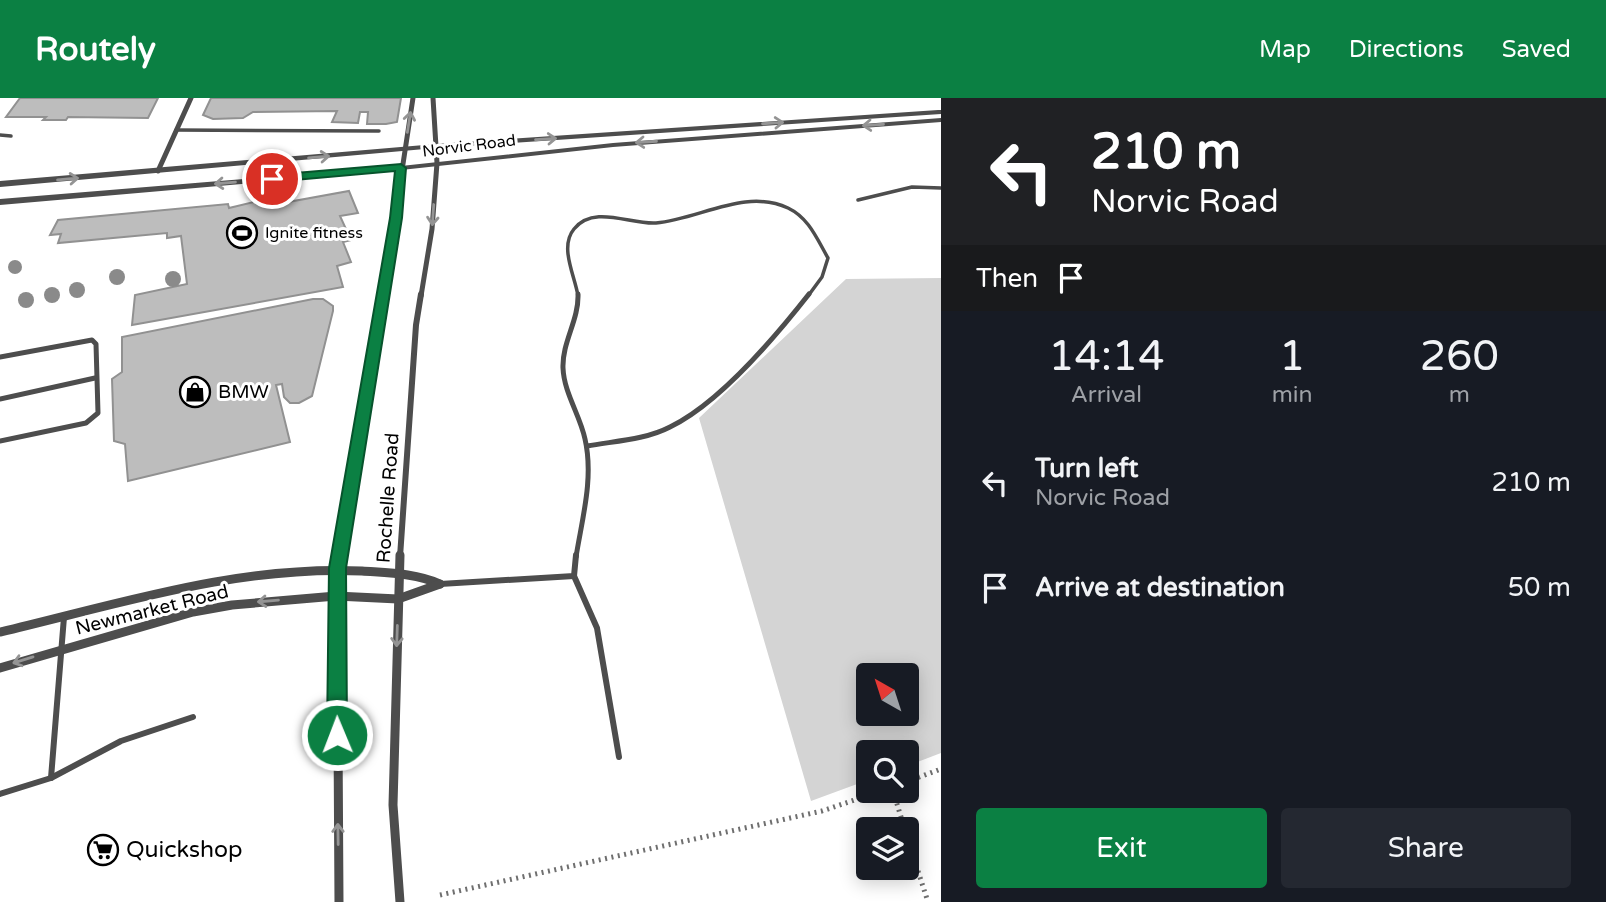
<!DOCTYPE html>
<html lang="en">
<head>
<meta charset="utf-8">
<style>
  body { margin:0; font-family:"Varela Round",sans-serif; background:#242831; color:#f1f3f6; height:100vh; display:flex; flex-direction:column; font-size:26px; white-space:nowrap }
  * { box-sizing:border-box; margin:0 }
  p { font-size:23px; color:#9ea1a6 }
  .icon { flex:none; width:38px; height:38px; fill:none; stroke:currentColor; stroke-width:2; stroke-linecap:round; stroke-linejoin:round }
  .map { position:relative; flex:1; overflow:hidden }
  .sheet { display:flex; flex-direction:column; background:#171b24; width:665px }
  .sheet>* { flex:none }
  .banner { background:#202124; color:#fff; overflow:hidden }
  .needle { width:46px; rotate:321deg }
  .buttons { position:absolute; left:856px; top:565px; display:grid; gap:14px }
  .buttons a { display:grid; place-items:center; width:63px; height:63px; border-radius:7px; background:#171b24; box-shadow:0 4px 18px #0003; font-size:35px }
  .pin { position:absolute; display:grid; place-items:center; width:60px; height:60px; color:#fff; margin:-30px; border:4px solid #fff; border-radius:50%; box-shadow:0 2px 7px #0007 }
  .me { position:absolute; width:77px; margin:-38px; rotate:359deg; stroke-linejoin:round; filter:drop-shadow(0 0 5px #0008) }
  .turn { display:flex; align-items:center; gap:24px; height:147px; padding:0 35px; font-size:32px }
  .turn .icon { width:91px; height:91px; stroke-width:2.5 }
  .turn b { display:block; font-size:49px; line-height:60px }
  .then { display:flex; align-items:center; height:66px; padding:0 35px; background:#0003; gap:14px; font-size:26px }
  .eta { display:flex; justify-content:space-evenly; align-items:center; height:119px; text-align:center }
  .eta b { font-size:42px; font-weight:600; line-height:49px }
  .button { display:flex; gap:14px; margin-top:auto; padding:14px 35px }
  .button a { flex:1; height:80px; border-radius:7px; background:#0b8043; color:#fff; font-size:28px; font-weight:600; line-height:80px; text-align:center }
  .button a+a { background:#242831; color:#f1f3f6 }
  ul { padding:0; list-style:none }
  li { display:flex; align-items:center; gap:21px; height:105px; padding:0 35px }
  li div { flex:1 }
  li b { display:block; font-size:26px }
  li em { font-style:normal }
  header { display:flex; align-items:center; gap:42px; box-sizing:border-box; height:98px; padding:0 35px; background:#0b8043; color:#fff }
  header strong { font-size:33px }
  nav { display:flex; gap:38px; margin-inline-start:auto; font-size:24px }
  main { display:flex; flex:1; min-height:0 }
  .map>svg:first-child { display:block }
  .green { fill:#d4d4d4; fill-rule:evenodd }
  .building { fill:#bdbdbd; stroke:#919191; stroke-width:2 }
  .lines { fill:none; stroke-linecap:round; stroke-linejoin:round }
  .path { stroke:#6f6f6f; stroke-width:5; stroke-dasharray:2 4.5; stroke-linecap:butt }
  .service-far2 { stroke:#4d4d4d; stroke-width:3.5 }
  .service-far1 { stroke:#4d4d4d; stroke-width:5 }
  .service { stroke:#4d4d4d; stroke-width:6 }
  .minor-far2 { stroke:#4d4d4d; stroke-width:5 }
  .minor-far1 { stroke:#4d4d4d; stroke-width:6 }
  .minor { stroke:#4d4d4d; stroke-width:9 }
  .tertiary { fill:#4d4d4d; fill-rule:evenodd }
  .tree { fill:#8a8a8a }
  .oneway { stroke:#949494 }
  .route { fill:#0b8043; stroke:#07532c; stroke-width:2 }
  .labels { text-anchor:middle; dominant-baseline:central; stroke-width:6; stroke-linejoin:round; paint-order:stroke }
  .far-street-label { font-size:16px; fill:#000; stroke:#fff }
  .far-poi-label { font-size:16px; fill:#000; stroke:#fff; text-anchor:start }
  .poi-label { font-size:19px; fill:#000; stroke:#fff; text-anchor:start }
  .street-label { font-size:19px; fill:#000; stroke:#fff }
  .near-poi-label { font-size:23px; fill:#000; stroke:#fff; text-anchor:start }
</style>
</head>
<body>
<header>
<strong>Routely</strong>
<nav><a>Map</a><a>Directions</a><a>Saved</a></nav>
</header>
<main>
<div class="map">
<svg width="941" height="804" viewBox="0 0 941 804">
  <rect width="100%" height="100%" fill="#fff"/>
  <path class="green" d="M941,180V655L907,668L906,654H868V682L811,703L699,320L846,181ZM868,578H906V616H868Z"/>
  <g class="building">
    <polygon points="20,0 158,0 148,20 68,19 66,22 43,22 46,19 6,19"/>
    <polygon points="211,0 401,0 397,24 386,26 367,26 368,14 360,14 358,25 332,24 337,13 253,14 243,20 213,21 203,17"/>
    <polygon points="349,93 358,115 340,118 351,142 343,144 351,164 337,168 343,189 132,227 135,197 187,186 181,138 167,140 167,135 58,145 61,136 50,137 58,122 228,106 229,110 275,99 277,106"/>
    <polygon points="313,201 323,201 333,208 333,213 312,298 299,305 290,305 284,299 282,286 276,287 290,344 128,383 125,346 114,343 112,281 122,274 122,239"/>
  </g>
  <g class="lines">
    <g class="path">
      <polyline points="906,684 941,671"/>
      <polyline points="893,693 905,732"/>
      <polyline points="906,736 928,804"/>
      <polyline points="440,797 822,713 881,693"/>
    </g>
    <g class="service-far2">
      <polyline points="176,32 379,33"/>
      <polyline points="0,37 11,38"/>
      <polyline points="858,102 912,89 941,90"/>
      <path d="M578,198C575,178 559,149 574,131C594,106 631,127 656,125C700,121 745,90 788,110C809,120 817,141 828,160L822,179L808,198"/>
    </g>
    <g class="service-far1">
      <polyline points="0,259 92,242 96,246 98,315 86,325 0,343"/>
      <polyline points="0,301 95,280"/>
      <path d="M587,348C614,343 645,342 670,329C718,306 776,238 809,196"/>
      <path d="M576,459C582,421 594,380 585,341C580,317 564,295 563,270C562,244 579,222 578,196"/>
    </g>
    <g class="service">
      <polyline points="574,478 597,530 619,659"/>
      <polyline points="440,486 574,478 576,457"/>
      <polyline points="51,680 64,519"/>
      <polyline points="0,696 51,680 121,643 193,619"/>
    </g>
    <g class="minor-far2">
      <polyline points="158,73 191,0"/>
      <polyline points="383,198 413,0"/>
      <polyline points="421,198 432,131 437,65 433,0"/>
    </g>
    <g class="minor-far1">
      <polyline points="339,459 383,196"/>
      <polyline points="400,459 416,227 421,196"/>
    </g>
    <g class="minor">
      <path d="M0,534C119,506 238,467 362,473C388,475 415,475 440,486"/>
      <polyline points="0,570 193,514 232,507 336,498 398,501 440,486"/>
      <polyline points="339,804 337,470 339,457"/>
      <polyline points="400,804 393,707 400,457"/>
    </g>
    <g class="tertiary">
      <polygon points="938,12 941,12 941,16 436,50 0,89 0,83 436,46"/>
      <polygon points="941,20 941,24 613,49 401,72 0,107 0,101 401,68 613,45"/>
    </g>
  </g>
  <g class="tree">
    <circle cx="15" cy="169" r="7"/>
    <circle cx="117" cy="179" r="8"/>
    <circle cx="173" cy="181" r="8"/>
    <circle cx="77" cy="192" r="8"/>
    <circle cx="52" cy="197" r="8"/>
    <circle cx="26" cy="202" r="8"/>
  </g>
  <defs><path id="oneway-shaft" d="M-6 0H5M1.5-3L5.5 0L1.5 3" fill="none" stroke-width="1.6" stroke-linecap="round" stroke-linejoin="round" transform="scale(1.75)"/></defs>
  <g class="oneway">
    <use href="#oneway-shaft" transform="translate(409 24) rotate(-81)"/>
    <use href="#oneway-shaft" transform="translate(773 25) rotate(-4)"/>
    <use href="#oneway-shaft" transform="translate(873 27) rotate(176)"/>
    <use href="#oneway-shaft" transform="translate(546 41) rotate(-4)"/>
    <use href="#oneway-shaft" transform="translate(646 44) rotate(176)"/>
    <use href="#oneway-shaft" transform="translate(319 59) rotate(-5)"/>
    <use href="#oneway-shaft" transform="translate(68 81) rotate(-5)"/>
    <use href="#oneway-shaft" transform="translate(225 85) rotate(175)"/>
    <use href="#oneway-shaft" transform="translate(433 117) rotate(94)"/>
    <use href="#oneway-shaft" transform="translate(268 503) rotate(175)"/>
    <use href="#oneway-shaft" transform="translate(397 538) rotate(92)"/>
    <use href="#oneway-shaft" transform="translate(23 562) rotate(163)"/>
    <use href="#oneway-shaft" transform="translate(338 736) rotate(-91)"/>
  </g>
  <polygon class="route" points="401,66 406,70 402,120 346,470 347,637 344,644 337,647 330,644 327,637 329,470 390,120 395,73 272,84 266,81 272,77"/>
  <defs>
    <g id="stadium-ring" transform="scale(1.575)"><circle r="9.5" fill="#fff" stroke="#000" stroke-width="1.5"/><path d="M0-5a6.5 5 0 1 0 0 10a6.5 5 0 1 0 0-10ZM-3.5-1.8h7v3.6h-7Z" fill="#000"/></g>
    <g id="shop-ring" transform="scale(1.575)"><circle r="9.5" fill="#fff" stroke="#000" stroke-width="1.5"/><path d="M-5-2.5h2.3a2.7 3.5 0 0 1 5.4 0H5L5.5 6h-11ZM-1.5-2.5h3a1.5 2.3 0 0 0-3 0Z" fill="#000"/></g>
    <g id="supermarket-ring" transform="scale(1.575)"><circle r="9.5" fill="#fff" stroke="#000" stroke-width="1.5"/><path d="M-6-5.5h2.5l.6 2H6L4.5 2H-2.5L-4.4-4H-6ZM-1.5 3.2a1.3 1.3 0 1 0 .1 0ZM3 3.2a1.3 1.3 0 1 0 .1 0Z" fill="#000"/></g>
  </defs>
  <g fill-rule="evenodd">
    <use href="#stadium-ring" x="242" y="135"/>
    <use href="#shop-ring" x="195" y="294"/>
    <use href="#supermarket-ring" x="103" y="752"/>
  </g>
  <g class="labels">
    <g class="far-street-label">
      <text transform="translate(469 48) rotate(-7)">Norvic Road</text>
    </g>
    <g class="far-poi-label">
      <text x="265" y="135">Ignite fitness</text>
    </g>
    <g class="poi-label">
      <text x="218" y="294">BMW</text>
    </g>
    <g class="street-label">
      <text transform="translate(388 400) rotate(-86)">Rochelle Road</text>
      <text transform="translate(152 512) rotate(-14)">Newmarket Road</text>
    </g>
    <g class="near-poi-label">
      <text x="126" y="752">Quickshop</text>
    </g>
  </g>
</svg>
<div class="buttons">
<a><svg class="needle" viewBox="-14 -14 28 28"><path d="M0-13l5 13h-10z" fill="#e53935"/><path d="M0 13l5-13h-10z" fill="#9ea1a6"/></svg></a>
<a><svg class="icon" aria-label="search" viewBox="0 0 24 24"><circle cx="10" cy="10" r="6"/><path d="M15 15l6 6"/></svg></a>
<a><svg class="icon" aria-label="layers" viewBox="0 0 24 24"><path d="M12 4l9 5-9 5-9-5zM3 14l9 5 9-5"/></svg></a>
</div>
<div class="pin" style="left:272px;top:81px;background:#d93025"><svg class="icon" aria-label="arrive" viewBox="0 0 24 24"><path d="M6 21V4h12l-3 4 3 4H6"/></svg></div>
<svg class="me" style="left:337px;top:637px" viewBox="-20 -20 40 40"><circle r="17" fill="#0b8043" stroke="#fff" stroke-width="3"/><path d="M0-11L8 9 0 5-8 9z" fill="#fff"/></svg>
</div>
<section class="sheet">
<div class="banner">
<div class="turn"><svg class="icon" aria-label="left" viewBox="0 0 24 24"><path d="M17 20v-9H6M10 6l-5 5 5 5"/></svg><div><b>210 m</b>Norvic Road</div></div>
<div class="then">Then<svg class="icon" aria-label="arrive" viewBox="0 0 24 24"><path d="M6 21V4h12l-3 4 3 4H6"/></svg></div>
</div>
<div class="eta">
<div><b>14:14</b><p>Arrival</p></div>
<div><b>1</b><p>min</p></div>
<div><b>260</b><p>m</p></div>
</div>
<ul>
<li><svg class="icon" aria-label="left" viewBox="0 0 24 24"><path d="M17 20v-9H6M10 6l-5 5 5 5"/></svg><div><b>Turn left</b><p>Norvic Road</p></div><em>210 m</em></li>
<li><svg class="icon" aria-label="arrive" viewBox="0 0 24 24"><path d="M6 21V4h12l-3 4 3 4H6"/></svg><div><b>Arrive at destination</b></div><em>50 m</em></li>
</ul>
<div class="button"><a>Exit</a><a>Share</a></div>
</section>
</main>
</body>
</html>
